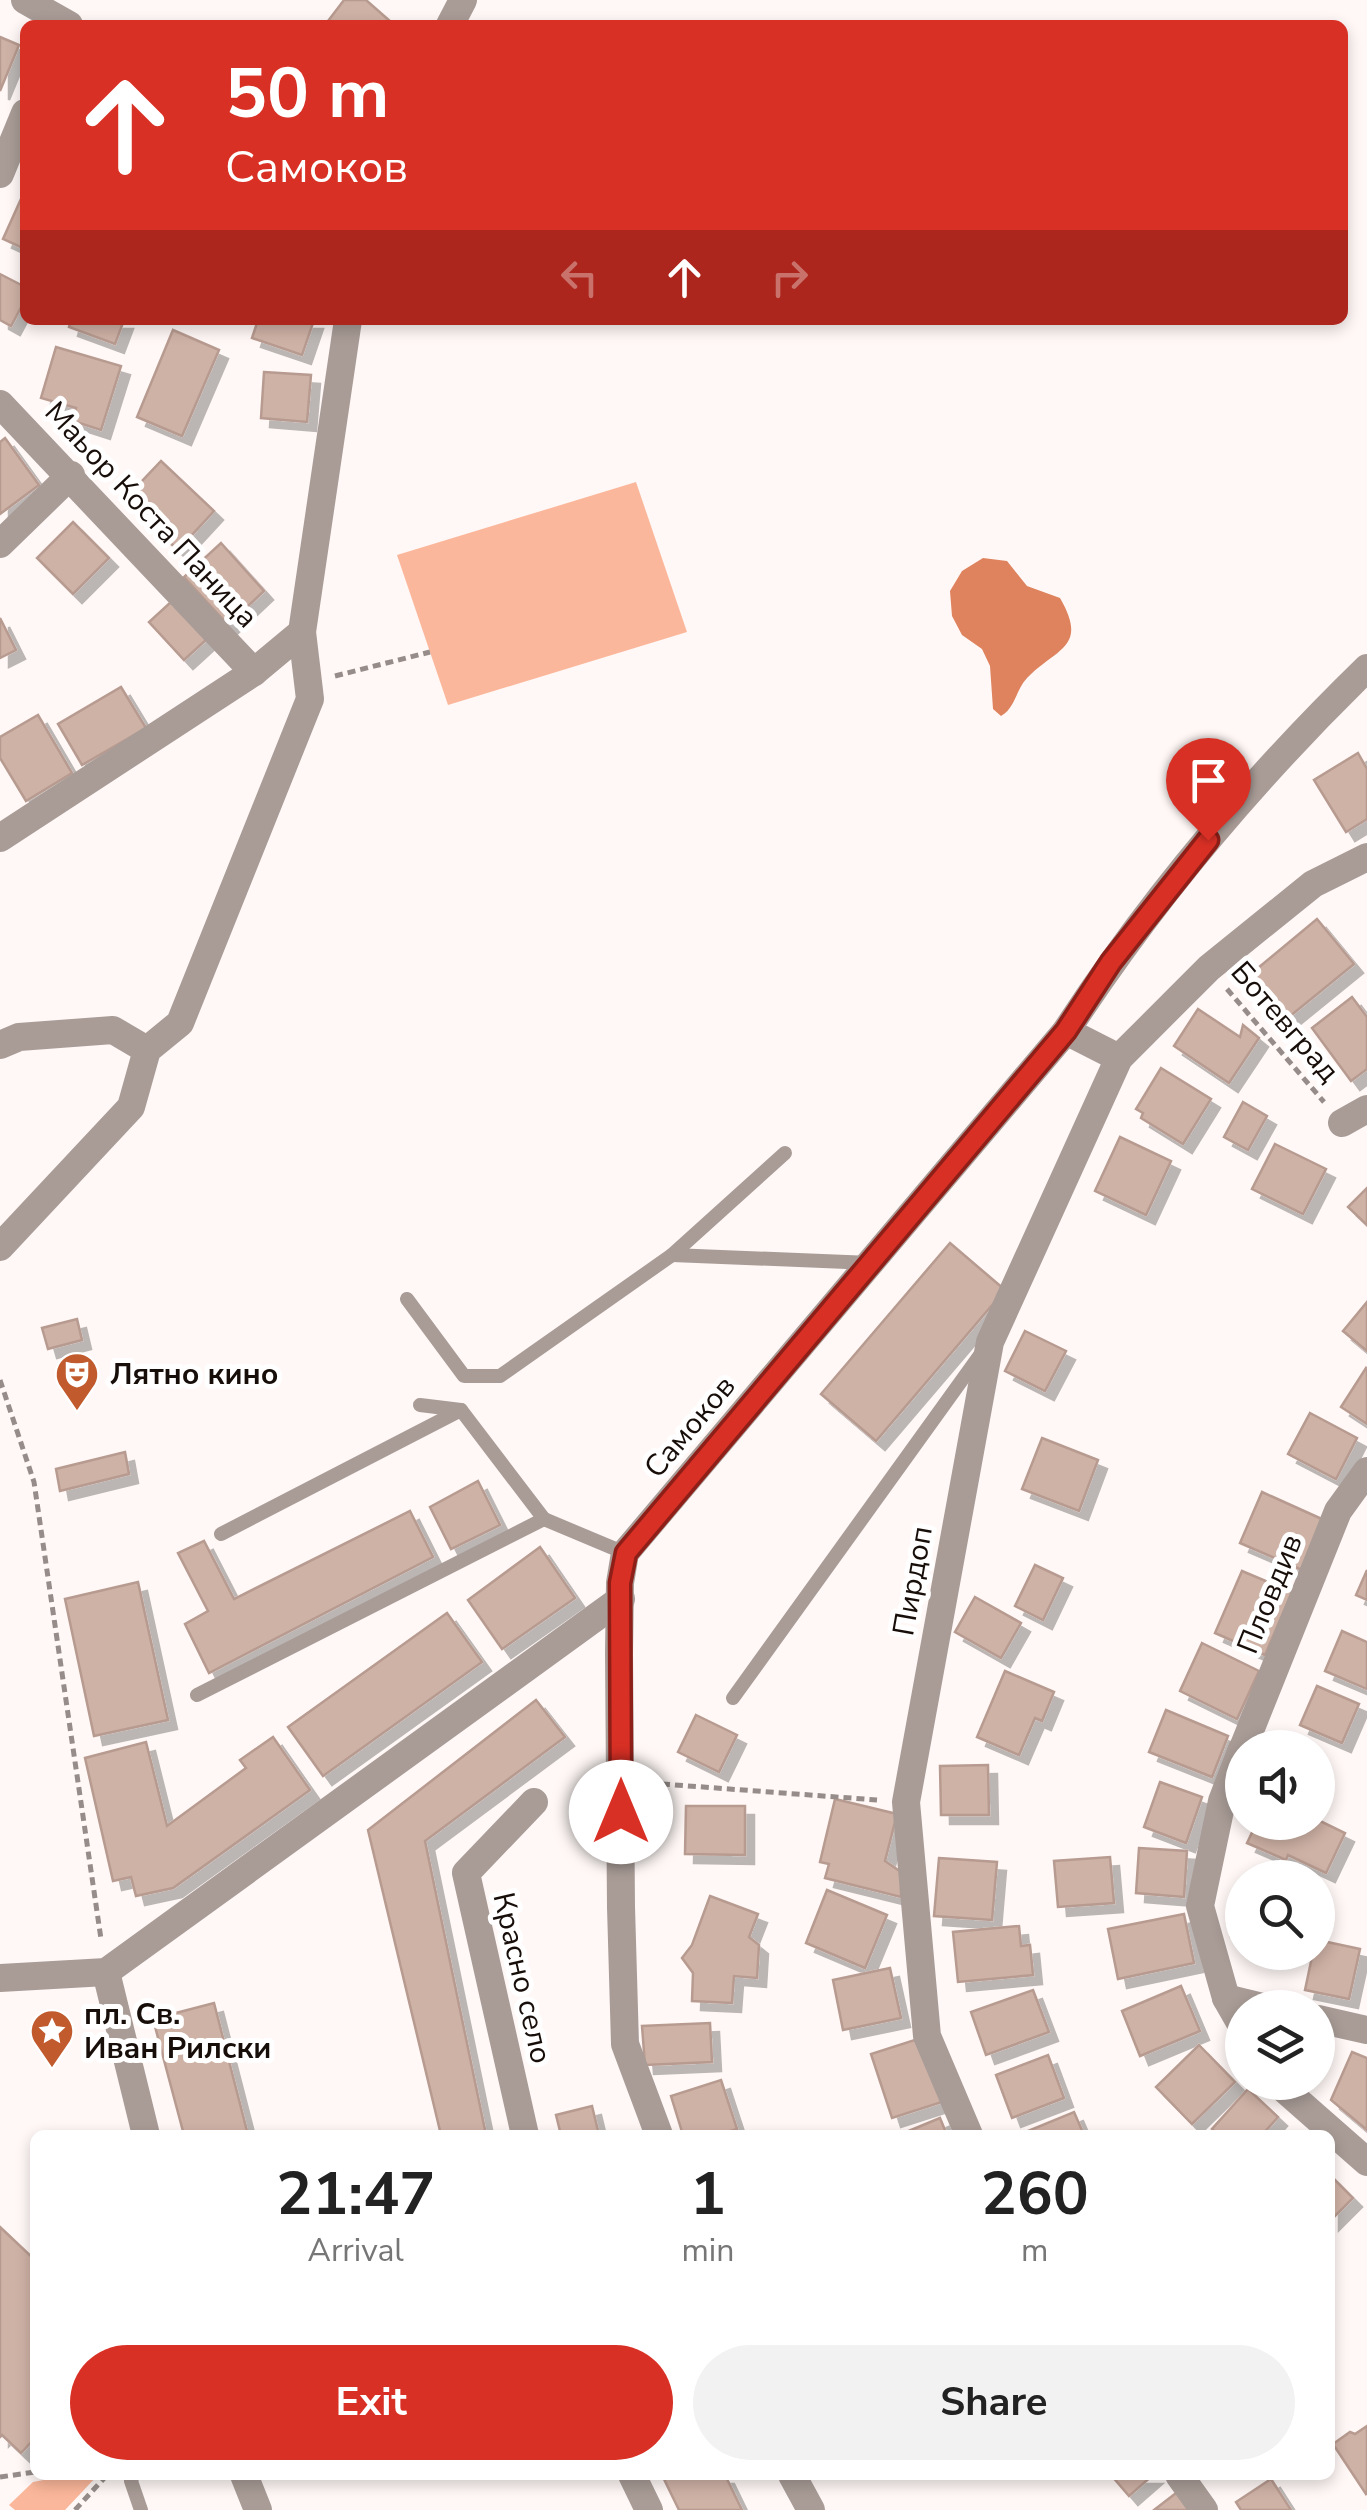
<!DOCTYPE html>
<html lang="en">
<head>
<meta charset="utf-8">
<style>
  body { margin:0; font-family:"Nunito Sans",sans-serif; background:#f2f2f2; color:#222; height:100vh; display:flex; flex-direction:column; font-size:38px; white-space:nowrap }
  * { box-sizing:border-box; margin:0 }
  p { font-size:32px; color:#767676 }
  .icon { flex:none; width:55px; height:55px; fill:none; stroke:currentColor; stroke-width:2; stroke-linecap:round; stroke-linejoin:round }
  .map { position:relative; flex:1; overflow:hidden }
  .drawer { position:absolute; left:30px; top:2130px; width:1305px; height:350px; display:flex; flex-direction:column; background:#fff; border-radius:15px; box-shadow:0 5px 15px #0003 }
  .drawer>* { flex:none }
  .banner { position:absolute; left:20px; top:20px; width:1328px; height:305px; border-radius:15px; box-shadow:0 5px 15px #0003; background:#d93025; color:#fff; overflow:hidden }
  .controls { position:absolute; left:1225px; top:1730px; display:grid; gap:20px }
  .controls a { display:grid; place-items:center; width:110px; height:110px; border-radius:50%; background:#fff; box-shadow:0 5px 15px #0003; font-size:50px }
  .pin { position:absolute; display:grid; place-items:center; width:85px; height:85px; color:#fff; margin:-102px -42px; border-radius:50% 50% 50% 0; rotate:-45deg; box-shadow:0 0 10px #0007 }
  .pin .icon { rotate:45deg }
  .me { position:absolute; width:110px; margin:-55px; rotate:0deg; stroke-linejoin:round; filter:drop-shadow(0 0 8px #0008) }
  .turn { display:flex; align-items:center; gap:35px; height:210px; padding:0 40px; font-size:45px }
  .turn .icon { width:130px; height:130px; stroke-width:2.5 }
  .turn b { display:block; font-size:70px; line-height:85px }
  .lanes { display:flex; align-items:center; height:95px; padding:0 40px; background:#0003; justify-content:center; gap:50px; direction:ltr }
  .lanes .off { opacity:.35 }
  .eta { display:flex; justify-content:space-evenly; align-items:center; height:170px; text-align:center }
  .eta b { font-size:60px; font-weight:700; line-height:70px }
  .cta { display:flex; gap:20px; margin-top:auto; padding:20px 40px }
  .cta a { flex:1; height:115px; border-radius:60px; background:#d93025; color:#fff; font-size:40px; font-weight:700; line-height:115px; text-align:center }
  .cta a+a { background:#f2f2f2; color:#222 }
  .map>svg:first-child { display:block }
  .green { fill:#fbb79b }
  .water { fill:#de835e }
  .building { fill:#cfb2a6; stroke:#b89b90; stroke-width:2.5; filter:url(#shadow) }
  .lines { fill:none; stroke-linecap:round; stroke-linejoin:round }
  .path { stroke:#968d8a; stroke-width:5; stroke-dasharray:8 5; stroke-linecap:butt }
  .service { stroke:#a99c97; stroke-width:14 }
  .minor { stroke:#a99c97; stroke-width:28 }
  .route-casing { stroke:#8d1f18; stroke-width:25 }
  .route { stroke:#d93025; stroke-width:18 }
  .labels { text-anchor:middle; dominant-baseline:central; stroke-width:10; stroke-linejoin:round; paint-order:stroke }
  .street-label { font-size:30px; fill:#170d09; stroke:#fff }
  .poi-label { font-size:30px; font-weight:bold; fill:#170d09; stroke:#fff; text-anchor:start }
</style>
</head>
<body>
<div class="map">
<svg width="1367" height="2510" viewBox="0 0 1367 2510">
  <defs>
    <filter id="shadow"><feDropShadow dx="9" dy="9" stdDeviation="0" flood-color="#0004"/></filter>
  </defs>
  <rect width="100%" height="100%" fill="#fff8f6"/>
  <g class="green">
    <polygon points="636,482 687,632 448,705 397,555"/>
    <polygon points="69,2475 98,2475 65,2510 15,2510 9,2505 33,2482"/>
  </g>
  <path class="water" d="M983,558L1007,561L1027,586L1060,598C1089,648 1056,648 1027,678C1015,691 1016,707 1001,716L993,709L990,666L982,649L962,635L952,616L950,591L962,571Z"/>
  <g class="building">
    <polygon points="344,0 366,0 390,21 386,25 325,25"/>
    <polygon points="0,37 19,45 0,91"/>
    <polygon points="25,190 25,249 3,239"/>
    <polygon points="0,274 25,287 25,300 11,326 0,320"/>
    <polygon points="71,320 124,320 115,344 69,327"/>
    <polygon points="258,320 314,320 302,355 252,338"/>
    <polygon points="173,330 219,350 182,436 137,417"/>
    <polygon points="56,347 121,366 101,430 73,421 76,408 41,398"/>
    <polygon points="264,372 311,375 307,422 261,418"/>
    <polygon points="5,438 39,485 0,514 0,442"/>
    <polygon points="161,461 214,511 178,550 124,500"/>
    <polygon points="73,522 109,558 73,594 37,558"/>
    <polygon points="221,543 264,591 228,625 184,577"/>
    <polygon points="172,601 206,640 184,660 149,622"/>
    <polygon points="0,618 16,650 0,658"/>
    <polygon points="121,687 146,728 82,765 58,724"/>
    <polygon points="38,715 72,773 26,801 0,758 0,737"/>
    <polygon points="1358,753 1367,769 1367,819 1346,832 1314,780"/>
    <polygon points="1317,919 1354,964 1289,1017 1252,973"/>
    <polygon points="1352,997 1367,1017 1367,1069 1351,1081 1312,1028"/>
    <polygon points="1198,1009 1240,1037 1243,1025 1259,1038 1229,1083 1174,1046"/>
    <polygon points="1161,1068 1211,1099 1183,1144 1141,1118 1143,1113 1136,1109"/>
    <polygon points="1243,1102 1267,1116 1248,1150 1224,1137"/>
    <polygon points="1120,1137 1171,1161 1146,1215 1095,1191"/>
    <polygon points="1275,1144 1326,1169 1303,1214 1252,1189"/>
    <polygon points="1367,1188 1367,1225 1348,1207"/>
    <polygon points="950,1243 1005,1290 876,1441 821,1394"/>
    <polygon points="1367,1302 1367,1351 1343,1331"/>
    <polygon points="77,1319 82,1340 48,1349 42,1328"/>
    <polygon points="1025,1331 1066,1351 1045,1391 1005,1371"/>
    <polygon points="1366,1368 1367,1369 1367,1424 1341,1407"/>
    <polygon points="1310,1413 1357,1438 1336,1479 1288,1454"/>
    <polygon points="1042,1438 1098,1460 1079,1511 1022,1489"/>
    <polygon points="125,1452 129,1474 60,1491 56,1469"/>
    <polygon points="478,1481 500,1525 451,1549 430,1507"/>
    <polygon points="1262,1492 1324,1520 1302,1570 1240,1543"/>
    <polygon points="410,1511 433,1557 209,1673 185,1624 208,1611 178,1553 204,1541 234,1599"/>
    <polygon points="540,1547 575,1598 502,1649 468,1600"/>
    <polygon points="1035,1565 1063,1578 1043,1620 1015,1606"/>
    <polygon points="1367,1570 1367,1600 1356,1595"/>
    <polygon points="1242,1571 1292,1592 1265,1655 1215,1633"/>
    <polygon points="138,1582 168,1720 94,1736 65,1599"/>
    <polygon points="975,1597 1021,1623 1001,1658 955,1632"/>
    <polygon points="447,1613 482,1662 323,1776 288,1727"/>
    <polygon points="1342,1631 1367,1642 1367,1689 1325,1671"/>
    <polygon points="1202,1643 1259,1671 1237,1719 1180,1691"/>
    <polygon points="1005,1671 1054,1692 1042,1721 1035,1718 1019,1755 977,1737"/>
    <polygon points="1317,1686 1359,1704 1342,1743 1300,1725"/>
    <polygon points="536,1700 565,1737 425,1841 486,2135 441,2135 368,1830"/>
    <polygon points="1166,1710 1228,1736 1212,1777 1149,1752"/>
    <polygon points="696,1715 737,1735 719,1772 678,1752"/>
    <polygon points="273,1737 310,1790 173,1888 136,1896 131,1877 113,1881 85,1758 146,1742 167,1826 246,1768 240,1760"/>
    <polygon points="988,1765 989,1815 941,1815 940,1766"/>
    <polygon points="1160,1782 1202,1797 1186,1843 1144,1827"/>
    <polygon points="835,1799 897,1814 885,1861 901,1872 901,1897 825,1878 829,1864 820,1862"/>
    <polygon points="686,1806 745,1806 745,1855 685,1854"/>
    <polygon points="1318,1820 1345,1833 1326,1873 1288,1855 1286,1860 1247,1843 1257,1822 1318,1822"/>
    <polygon points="1139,1848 1187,1851 1184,1897 1136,1893"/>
    <polygon points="1110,1857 1114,1903 1058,1907 1054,1861"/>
    <polygon points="939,1858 997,1862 992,1920 934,1916"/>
    <polygon points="1238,1885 1242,1886 1242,1937 1231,1936"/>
    <polygon points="827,1890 887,1915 865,1968 806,1943"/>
    <polygon points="710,1896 758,1914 749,1937 759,1945 757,1978 734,1976 732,2003 692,2001 693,1973 682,1958 692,1945"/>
    <polygon points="1184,1914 1194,1963 1118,1979 1108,1929"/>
    <polygon points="1019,1926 1021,1946 1030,1945 1033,1975 958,1982 953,1932"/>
    <polygon points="1318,1940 1360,1949 1349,1999 1305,1990 1313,1952 1318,1952"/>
    <polygon points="890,1968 901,2018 843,2030 833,1980"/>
    <polygon points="1181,1986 1200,2031 1140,2056 1122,2011"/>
    <polygon points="1033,1990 1049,2032 986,2055 971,2012"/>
    <polygon points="214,2003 248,2135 184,2135 153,2019"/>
    <polygon points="710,2023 712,2062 645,2065 642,2026"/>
    <polygon points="924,2037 945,2101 892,2118 871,2054"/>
    <polygon points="1199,2045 1235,2082 1192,2124 1156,2087"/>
    <polygon points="1352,2052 1367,2058 1367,2130 1331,2100"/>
    <polygon points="1048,2055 1064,2098 1012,2118 996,2075"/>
    <polygon points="721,2080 737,2129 718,2135 683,2135 671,2096"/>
    <polygon points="1248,2089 1278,2117 1262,2135 1219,2135 1212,2129"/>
    <polygon points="592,2106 599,2135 561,2135 556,2115"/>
    <polygon points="1074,2112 1084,2135 1029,2135 1028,2131"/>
    <polygon points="940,2118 947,2135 899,2135"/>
    <polygon points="1330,2175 1353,2198 1330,2221"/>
    <polygon points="0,2227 35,2260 35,2438 21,2453 2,2435 0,2437"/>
    <polygon points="1367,2426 1367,2493 1366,2494 1333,2444 1350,2432 1355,2434"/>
    <polygon points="662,2475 725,2475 742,2510 679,2510"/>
    <polygon points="1111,2475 1153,2475 1129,2496"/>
    <polygon points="1271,2479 1291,2510 1241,2510 1236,2502"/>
    <polygon points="1180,2490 1196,2510 1154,2510"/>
  </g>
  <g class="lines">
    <g class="path">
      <polyline points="335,676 430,652"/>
      <polyline points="1227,989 1324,1102"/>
      <polyline points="0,1380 34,1482 101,1939"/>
      <polyline points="649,1783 877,1800"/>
      <polyline points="0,2477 35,2472"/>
      <polyline points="75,2510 107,2475"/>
    </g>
    <g class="service">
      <polyline points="672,1255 871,1263"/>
      <polyline points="407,1299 464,1376 500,1376 672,1255 785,1153"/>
      <polyline points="420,1405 461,1410 544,1519 625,1553"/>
      <polyline points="221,1534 461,1410"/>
      <polyline points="197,1695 544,1519"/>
      <polyline points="733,1698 980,1355"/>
      <polyline points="133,2475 131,2481 141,2510"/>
    </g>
    <g class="minor">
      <polyline points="25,0 69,25"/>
      <polyline points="450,25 463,0"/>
      <polyline points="0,174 25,113"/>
      <polyline points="0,404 254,672"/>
      <polyline points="0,544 71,475"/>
      <polyline points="0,838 254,672 302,632 348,320"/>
      <polyline points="1066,1031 1119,1058"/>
      <polyline points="0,1045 19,1037 113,1030 147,1050"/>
      <polyline points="1342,1123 1367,1109"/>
      <polyline points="0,1247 131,1107 147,1050 180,1023 310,699 302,632"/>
      <polyline points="1243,1748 1338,1511 1367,1471"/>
      <polyline points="1242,1749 1222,1801 1200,1906 1226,1998 1242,2026"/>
      <polyline points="106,1972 146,2135"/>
      <polyline points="0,1978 106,1972 621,1599"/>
      <polyline points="1226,1998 1267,2008"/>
      <polyline points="1318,2019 1367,2030"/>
      <polyline points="1276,2082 1367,2162"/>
      <polyline points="525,2135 466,1873 534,1802"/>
      <path d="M659,2135L625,2044L621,1907L619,1653L620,1583L625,1553L1066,1031C1151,900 1255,777 1367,668"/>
      <polyline points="969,2135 927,2036 906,1802 990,1342 1119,1058 1209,968 1313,884 1367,857"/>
      <polyline points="244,2475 258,2510"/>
      <polyline points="632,2475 649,2510"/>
      <polyline points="792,2475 811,2510"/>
      <polyline points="1179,2475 1204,2510"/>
    </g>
  </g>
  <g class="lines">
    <g class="route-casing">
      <polyline id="route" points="621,1812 620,1583 626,1553 1066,1031 1111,962 1208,840"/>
    </g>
    <use href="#route" class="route"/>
  </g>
  <defs>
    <g id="theatre-pin" transform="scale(2.25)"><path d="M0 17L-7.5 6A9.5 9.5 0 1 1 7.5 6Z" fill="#c15a2d" stroke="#fff"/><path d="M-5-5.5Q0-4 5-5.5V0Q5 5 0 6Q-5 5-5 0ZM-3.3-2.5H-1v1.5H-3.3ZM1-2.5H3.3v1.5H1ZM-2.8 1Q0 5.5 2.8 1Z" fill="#fff"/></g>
    <g id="sight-pin" transform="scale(2.25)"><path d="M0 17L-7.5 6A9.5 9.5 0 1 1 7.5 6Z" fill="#c15a2d" stroke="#fff"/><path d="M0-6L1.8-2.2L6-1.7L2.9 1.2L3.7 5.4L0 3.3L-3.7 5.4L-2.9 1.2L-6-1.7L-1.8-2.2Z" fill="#fff"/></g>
  </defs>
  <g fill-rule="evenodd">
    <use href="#theatre-pin" x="77" y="1374"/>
    <use href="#sight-pin" x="52" y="2031"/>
  </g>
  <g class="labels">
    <g class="street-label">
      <text transform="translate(151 515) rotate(47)">Маьор Коста Паница</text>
      <text transform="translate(1285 1022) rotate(49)">Ботевград</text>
      <text transform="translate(690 1427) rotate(-50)">Самоков</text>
      <text transform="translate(913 1581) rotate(-80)">Пирдоп</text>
      <text transform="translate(1270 1594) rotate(-68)">Пловдив</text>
      <text transform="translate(522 1978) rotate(77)">Красно село</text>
    </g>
    <g class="poi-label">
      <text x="110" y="1374">Лятно кино</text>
      <text x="84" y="2014">пл. Св.<tspan x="84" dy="34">Иван Рилски</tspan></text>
    </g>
  </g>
</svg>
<div class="controls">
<a><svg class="icon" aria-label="sound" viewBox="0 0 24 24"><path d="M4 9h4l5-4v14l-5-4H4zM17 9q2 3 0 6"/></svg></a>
<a><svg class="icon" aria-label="search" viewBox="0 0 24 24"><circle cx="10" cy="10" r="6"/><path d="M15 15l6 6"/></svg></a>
<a><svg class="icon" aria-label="layers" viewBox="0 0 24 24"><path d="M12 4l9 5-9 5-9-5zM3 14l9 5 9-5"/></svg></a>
</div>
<div class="pin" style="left:1208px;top:840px;background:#d93025"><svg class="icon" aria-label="arrive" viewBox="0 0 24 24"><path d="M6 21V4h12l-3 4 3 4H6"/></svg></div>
<svg class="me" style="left:621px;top:1812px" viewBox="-20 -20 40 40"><circle r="19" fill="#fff"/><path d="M0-13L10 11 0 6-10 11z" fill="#d93025"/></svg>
<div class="banner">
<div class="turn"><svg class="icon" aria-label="ahead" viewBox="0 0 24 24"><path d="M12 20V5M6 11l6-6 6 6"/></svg><div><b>50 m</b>Самоков</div></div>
<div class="lanes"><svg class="icon off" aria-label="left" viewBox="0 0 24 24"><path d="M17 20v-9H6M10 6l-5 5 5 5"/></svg><svg class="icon" aria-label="ahead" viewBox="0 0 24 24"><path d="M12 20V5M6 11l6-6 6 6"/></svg><svg class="icon off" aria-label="right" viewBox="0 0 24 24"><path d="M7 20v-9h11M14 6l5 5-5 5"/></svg></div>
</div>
<section class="drawer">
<div class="eta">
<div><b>21:47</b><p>Arrival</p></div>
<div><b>1</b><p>min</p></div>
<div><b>260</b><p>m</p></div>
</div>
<div class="cta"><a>Exit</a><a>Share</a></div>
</section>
</div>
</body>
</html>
